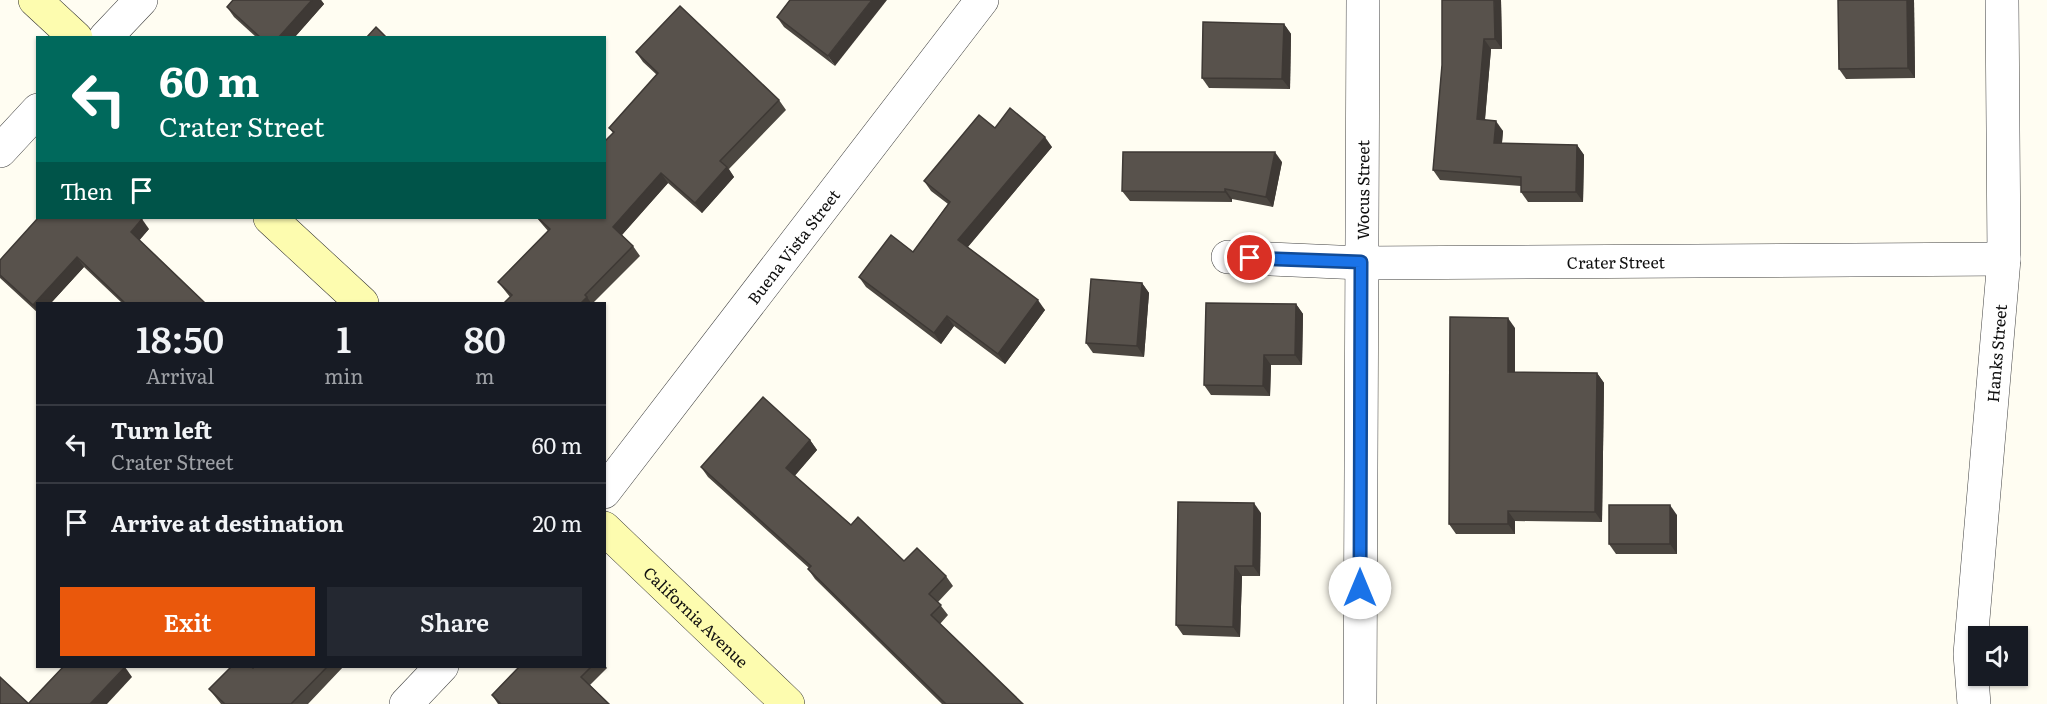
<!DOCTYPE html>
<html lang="en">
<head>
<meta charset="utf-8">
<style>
  body { margin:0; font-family:Literata,serif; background:#242831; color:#f1f3f6; height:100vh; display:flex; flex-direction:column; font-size:22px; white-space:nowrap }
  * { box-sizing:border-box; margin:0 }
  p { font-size:20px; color:#9ea1a6 }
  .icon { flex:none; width:33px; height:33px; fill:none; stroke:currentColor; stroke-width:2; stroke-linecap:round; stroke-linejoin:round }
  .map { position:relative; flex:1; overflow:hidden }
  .details { position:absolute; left:36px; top:302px; width:570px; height:366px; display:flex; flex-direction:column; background:#171b24; border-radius:0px; box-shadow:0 2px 4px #0004 }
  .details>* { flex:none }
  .top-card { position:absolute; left:36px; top:36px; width:570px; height:183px; border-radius:0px; box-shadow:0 2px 4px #0004; background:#00695c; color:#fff; overflow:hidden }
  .tools { position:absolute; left:1968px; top:626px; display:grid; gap:12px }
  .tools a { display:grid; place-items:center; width:60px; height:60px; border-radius:0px; background:#171b24; box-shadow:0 2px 4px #0004; font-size:30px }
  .pin { position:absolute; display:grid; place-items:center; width:51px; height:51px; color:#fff; margin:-26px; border:3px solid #fff; border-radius:50%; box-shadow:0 2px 6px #0007 }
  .me { position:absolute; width:66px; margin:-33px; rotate:0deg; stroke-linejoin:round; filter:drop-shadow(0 0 4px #0008) }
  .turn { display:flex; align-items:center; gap:21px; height:126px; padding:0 24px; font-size:27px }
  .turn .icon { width:78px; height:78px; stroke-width:2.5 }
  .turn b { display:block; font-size:42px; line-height:51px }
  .then { display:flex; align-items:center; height:57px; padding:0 24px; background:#0003; gap:12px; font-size:22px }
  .eta { display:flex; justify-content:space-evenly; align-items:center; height:102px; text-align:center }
  .eta b { font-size:36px; font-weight:600; line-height:42px }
  .primary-button { display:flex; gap:12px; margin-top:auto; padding:12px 24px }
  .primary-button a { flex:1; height:69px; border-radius:0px; background:#ea580c; color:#fff; font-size:24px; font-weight:600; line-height:69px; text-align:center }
  .primary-button a+a { background:#242831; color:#f1f3f6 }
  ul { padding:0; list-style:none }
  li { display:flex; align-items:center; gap:18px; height:78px; padding:0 24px; border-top:2px solid #363941 }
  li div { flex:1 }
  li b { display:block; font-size:22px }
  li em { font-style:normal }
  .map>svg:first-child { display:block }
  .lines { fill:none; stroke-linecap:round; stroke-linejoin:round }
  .street-casing { stroke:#424242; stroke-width:34 }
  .secondary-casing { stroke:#313131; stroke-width:34 }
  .street { stroke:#fff; stroke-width:33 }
  .secondary { stroke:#fdfcaf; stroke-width:33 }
  .wall { fill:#4c4741 }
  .shaded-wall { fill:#3e3935 }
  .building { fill:#58524c; stroke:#3e3935; stroke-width:1.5 }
  .route-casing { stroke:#114b97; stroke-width:15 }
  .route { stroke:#1a73e8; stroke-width:10 }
  .labels { text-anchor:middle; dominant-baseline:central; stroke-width:6; stroke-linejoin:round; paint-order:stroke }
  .street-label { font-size:16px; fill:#0f0f0f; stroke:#fff }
</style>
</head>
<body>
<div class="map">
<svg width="2047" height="704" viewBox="0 0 2047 704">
  <rect width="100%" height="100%" fill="#fffdf2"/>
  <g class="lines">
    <g class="street-casing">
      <g id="street">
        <polyline points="105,38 141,0"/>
        <polyline points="0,151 38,110"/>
        <path id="s1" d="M1228,257L1361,263L2004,259"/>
        <path id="s2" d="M604,492L982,0"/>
        <polyline points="406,704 442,666"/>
        <path id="s3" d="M1360,704L1363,0"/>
        <path id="s4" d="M1974,704L1970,654L2004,259L2002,0"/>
      </g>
    </g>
    <g class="secondary-casing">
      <g id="secondary">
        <polyline points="35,0 76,38"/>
        <polyline points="270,218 362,303"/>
        <path id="s5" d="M604,528L788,704"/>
      </g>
    </g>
    <use href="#street" class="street"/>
    <use href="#secondary" class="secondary"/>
  </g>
  <g class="wall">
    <polygon points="233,0 321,0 324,4 294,38 257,38 234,17 227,7"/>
    <polygon points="790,0 835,66 784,27 777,17"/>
    <polygon points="1501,0 1502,49 1491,49 1485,120 1503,131 1502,143 1577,145 1584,155 1583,202 1528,202 1521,192 1521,186 1440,180 1433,170 1442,65"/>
    <polygon points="1838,0 1914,0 1915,78 1846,79 1839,69"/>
    <polygon points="1284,24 1291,34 1290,89 1209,88 1202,78"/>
    <polygon points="636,52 779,100 786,110 729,169 734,177 702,213 668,183 622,235 633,246 640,256 593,303 504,303 510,297 498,282 548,231 542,224 537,218 604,218 613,133 609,128 657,75 643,62"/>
    <polygon points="995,128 1052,147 968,247 1045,310 1005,364 954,326 941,344 866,287 859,277 913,252 948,204 931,191 924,181"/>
    <polygon points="1282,162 1273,207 1232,199 1232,202 1130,201 1122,191"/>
    <polygon points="149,229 139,240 205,303 122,303 84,267 51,303 38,303 38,313 0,278 0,260"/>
    <polygon points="1142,283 1149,293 1144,357 1093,353 1086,343"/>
    <polygon points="1296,304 1303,314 1302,365 1271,365 1270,396 1211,395 1204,385"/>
    <polygon points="1515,328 1515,372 1597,373 1604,383 1602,522 1515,521 1515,534 1456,534 1449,524"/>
    <polygon points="810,440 817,450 794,476 851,525 904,561 946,576 953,586 938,602 948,615 940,624 1023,704 942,704 815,579 808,569 809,568 708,477 701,467"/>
    <polygon points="1261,513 1260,576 1242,576 1240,637 1183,635 1176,625"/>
    <polygon points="1677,515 1677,554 1616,554 1609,544"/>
    <polygon points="604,664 607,668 590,685 609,704 498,704 492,695 520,666 604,666"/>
    <polygon points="255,666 344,666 308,704 221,704 209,689 253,668"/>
  </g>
  <g class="shaded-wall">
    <polygon points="312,0 321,0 324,4 294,38 278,38"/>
    <polygon points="872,0 887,0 835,66 828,56"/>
    <polygon points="1494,0 1501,0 1502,49 1495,39"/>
    <polygon points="1907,0 1914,0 1915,78 1908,68"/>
    <polygon points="1284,24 1291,34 1290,89 1282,79"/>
    <polygon points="1484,39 1491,49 1484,129 1477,119"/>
    <polygon points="1496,121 1503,131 1501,153 1494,143"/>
    <polygon points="1045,137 1052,147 965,250 958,240"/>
    <polygon points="1577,145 1584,155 1583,202 1576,192"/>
    <polygon points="1275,152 1282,162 1273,207 1266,197"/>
    <polygon points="727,167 734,177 702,213 695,203"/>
    <polygon points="661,173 668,183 620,237 613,227"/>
    <polygon points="1225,189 1232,199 1232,202 1225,192"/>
    <polygon points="142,219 149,229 138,242 131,232"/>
    <polygon points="77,257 84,267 51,303 38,303 38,312 33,305"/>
    <polygon points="1142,283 1149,293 1144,357 1137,346"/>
    <polygon points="587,297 591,303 581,303"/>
    <polygon points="1038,300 1045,310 1005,364 998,354"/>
    <polygon points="1296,304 1303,314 1302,365 1295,355"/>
    <polygon points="947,316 954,326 941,344 934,333"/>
    <polygon points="1508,318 1515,328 1515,382 1508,372"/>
    <polygon points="1264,355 1271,365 1270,396 1263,386"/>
    <polygon points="1597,373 1604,383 1602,522 1595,512"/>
    <polygon points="810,440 817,450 793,478 786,468"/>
    <polygon points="1254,503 1261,513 1260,576 1253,566"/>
    <polygon points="1670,505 1677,515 1677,554 1670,544"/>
    <polygon points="1508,511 1515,521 1515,534 1508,524"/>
    <polygon points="1235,566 1242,576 1240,637 1233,627"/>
    <polygon points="125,667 132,677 107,704 90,704"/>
  </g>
  <g class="building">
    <polygon points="233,0 312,0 278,38 261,38 227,7"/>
    <polygon points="790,0 872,0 828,56 777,17"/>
    <polygon points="1442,0 1494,0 1495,39 1484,39 1477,119 1496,121 1494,143 1577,145 1576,192 1521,192 1521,177 1433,170 1442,65"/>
    <polygon points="1838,0 1907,0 1908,68 1839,69"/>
    <polygon points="680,6 779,100 720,161 727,167 695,203 661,173 613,227 633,246 585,295 587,297 581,303 504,303 512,295 498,282 550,229 538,218 604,218 604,142 614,132 609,128 658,73 636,52"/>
    <polygon points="1203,22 1284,24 1282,79 1202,78"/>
    <polygon points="376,27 387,38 366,38"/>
    <polygon points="1010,108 1045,137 958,240 1038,300 998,354 947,316 934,333 859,277 891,235 913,252 950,202 924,181 979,115 995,128"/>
    <polygon points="1123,152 1275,152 1266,197 1225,189 1225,192 1122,191"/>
    <polygon points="38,218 140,218 142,219 131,232 205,303 125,303 77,257 33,305 0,275 0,260"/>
    <polygon points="1091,279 1142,283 1137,346 1086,343"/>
    <polygon points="1206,303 1296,304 1295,355 1264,355 1263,386 1204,385"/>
    <polygon points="1450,317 1508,318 1508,372 1597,373 1595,512 1508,511 1508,524 1449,524"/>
    <polygon points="763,397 810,440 786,468 851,525 858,517 904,561 917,548 946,576 929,594 941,605 931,615 1023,704 946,704 808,569 811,566 701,467"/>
    <polygon points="1178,502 1254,503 1253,566 1235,566 1233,627 1176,625"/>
    <rect x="1609" y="505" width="61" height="39"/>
    <polygon points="64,666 124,666 125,667 90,704 28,704"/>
    <polygon points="232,666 250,666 253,668 255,666 328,666 291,704 225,704 209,689"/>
    <polygon points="520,666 592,666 581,677 609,704 501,704 492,695"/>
    <polygon points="0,677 29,704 0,704"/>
  </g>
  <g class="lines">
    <g class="route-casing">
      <polyline id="route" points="1250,258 1361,262 1360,588"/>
    </g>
    <use href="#route" class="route"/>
  </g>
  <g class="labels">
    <g class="street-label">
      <text stroke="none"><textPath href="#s3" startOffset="514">Wocus Street</textPath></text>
      <text stroke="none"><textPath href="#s2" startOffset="310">Buena Vista Street</textPath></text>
      <text stroke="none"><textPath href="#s1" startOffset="388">Crater Street</textPath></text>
      <text stroke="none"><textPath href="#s4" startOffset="352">Hanks Street</textPath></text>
      <text stroke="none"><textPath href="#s5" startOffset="128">California Avenue</textPath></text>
    </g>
  </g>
</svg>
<div class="tools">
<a><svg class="icon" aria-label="sound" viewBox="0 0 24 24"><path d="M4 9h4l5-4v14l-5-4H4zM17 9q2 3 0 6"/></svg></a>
</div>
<div class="pin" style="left:1250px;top:258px;background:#d93025"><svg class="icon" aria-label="arrive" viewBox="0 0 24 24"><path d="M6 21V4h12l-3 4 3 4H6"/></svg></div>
<svg class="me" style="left:1360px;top:588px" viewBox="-20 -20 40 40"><circle r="19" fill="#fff"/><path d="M0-13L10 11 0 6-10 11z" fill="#1a73e8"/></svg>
<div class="top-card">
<div class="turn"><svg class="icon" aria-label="left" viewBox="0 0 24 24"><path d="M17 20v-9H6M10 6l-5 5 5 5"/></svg><div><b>60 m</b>Crater Street</div></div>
<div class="then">Then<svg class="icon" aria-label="arrive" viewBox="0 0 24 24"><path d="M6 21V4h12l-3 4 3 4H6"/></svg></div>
</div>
<section class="details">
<div class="eta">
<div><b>18:50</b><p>Arrival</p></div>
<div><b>1</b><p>min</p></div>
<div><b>80</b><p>m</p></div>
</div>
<ul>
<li><svg class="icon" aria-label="left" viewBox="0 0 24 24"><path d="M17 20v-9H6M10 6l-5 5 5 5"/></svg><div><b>Turn left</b><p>Crater Street</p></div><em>60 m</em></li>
<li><svg class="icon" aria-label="arrive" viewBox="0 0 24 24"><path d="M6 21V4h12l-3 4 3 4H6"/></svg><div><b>Arrive at destination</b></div><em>20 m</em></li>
</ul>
<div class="primary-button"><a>Exit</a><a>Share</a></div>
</section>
</div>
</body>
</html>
